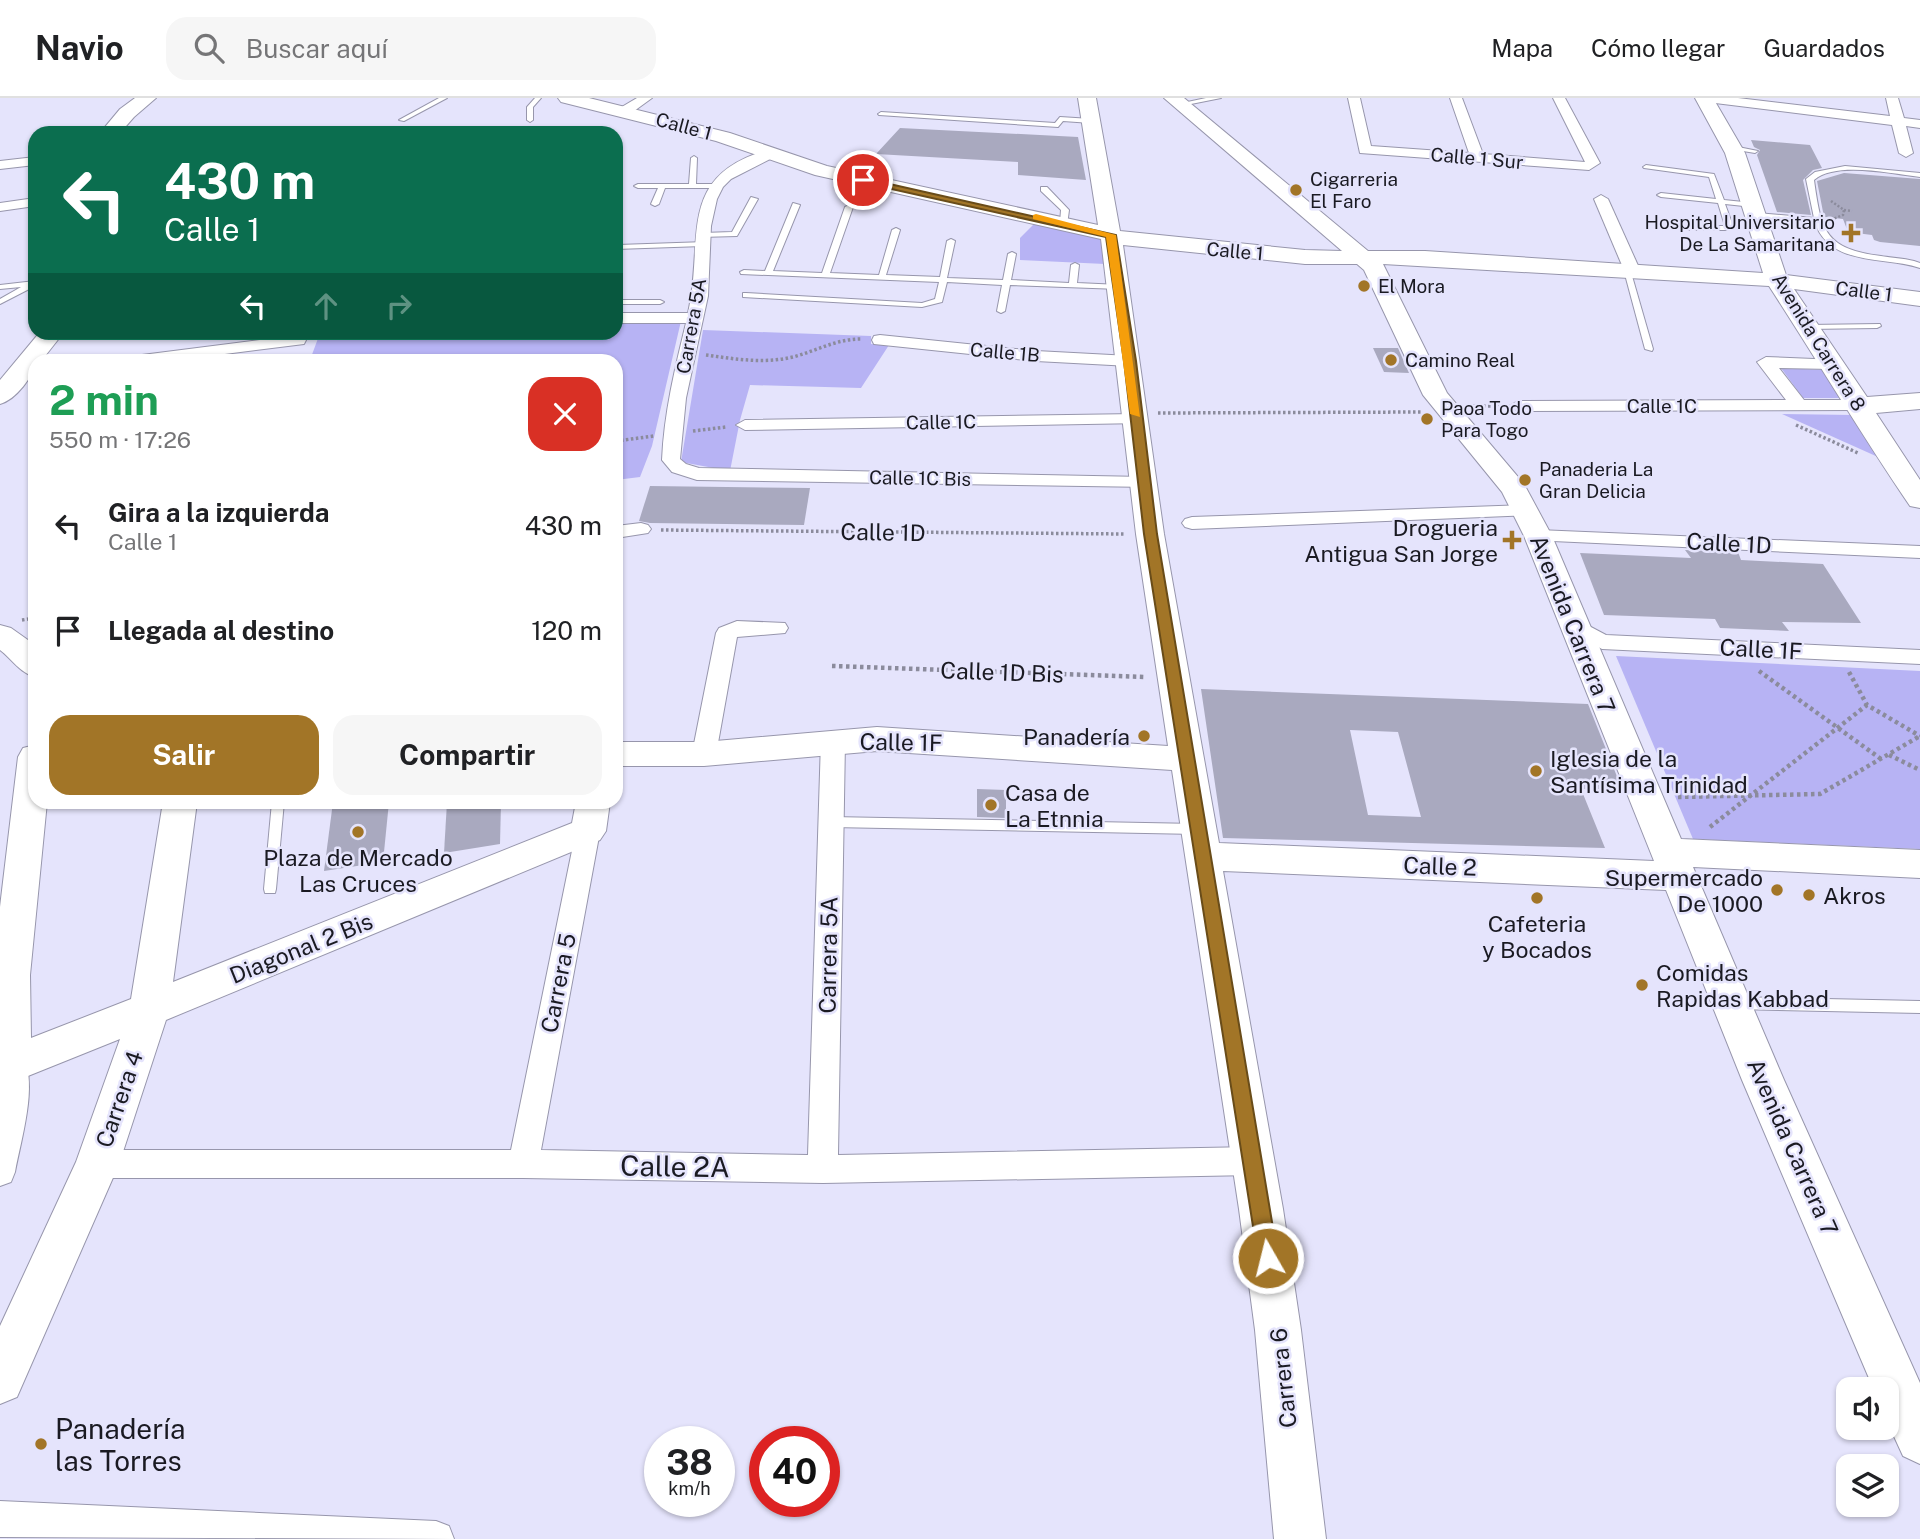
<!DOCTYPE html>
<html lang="es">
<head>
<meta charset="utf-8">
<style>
  body { margin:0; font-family:"Public Sans",sans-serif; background:#f6f6f6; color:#202124; height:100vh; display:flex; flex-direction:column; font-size:26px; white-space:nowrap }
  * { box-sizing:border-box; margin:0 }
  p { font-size:23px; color:#757577 }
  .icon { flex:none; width:38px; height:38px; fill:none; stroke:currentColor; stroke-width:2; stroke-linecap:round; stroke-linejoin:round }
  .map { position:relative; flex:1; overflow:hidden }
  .drawer { position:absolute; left:28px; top:256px; width:595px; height:455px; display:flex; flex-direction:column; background:#fff; border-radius:21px; box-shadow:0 2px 5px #0004 }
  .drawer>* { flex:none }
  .banner { position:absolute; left:28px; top:28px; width:595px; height:214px; border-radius:21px; box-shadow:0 2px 5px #0004; background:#0b6e4f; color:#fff; overflow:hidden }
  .tools { position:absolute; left:1836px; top:1279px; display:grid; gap:14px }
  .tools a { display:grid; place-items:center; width:63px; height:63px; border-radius:14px; background:#fff; box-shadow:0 2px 5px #0004; font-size:35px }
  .speed { position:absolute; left:644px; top:1328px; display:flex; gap:14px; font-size:35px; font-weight:700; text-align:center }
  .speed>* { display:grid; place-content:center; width:91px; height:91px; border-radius:50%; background:#fff; box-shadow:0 2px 5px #0004; line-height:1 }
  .speed small { font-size:18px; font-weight:400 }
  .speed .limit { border:10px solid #d22; background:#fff; color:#111 }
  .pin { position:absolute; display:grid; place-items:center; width:60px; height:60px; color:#fff; margin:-30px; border:4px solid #fff; border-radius:50%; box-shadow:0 2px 7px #0007 }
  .me { position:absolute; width:77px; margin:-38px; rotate:352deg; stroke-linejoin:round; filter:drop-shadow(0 0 5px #0008) }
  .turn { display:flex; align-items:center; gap:24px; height:147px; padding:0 21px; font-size:32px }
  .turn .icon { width:91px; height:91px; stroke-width:2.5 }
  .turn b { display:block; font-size:49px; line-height:60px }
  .lanes { display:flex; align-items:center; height:66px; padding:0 21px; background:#0003; justify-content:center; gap:35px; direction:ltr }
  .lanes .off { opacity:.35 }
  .round { display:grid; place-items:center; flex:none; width:74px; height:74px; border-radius:21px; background:#f6f6f6 }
  .headline { display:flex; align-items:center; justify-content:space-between; height:119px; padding:0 21px }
  h1 { font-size:42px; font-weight:700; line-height:52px; color:#1e9e55 }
  .action { display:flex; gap:14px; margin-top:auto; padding:14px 21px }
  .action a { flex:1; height:80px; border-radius:21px; background:#a27527; color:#fff; font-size:28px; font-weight:700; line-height:80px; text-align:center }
  .action a+a { background:#f6f6f6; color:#202124 }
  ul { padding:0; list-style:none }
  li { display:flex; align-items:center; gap:21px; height:105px; padding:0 21px }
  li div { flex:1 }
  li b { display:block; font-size:26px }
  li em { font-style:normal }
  header { display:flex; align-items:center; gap:42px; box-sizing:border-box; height:98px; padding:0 35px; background:#fff; border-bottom:2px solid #e0e0e0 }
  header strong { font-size:33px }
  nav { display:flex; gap:38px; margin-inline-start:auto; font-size:24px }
  .search { width:490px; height:63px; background:#f6f6f6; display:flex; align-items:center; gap:18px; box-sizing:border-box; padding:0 24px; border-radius:21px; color:#757577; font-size:26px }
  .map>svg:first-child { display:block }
  .green { fill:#b7b3f4 }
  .building { fill:#a9a9bf; fill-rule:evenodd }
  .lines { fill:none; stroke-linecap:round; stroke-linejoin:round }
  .lane-casing { stroke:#9796ac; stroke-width:2 }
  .street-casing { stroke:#9796ac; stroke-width:2 }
  .secondary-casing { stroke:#9796ac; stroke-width:2 }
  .path-far2 { stroke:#8b8b9c; stroke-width:2.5; stroke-dasharray:2 2; stroke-linecap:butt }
  .path-far1 { stroke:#8b8b9c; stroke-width:3.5; stroke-dasharray:2.5 2.5; stroke-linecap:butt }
  .path { stroke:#8b8b9c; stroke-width:4.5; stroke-dasharray:3.5 3.5; stroke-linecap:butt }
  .lane { fill:#fff; fill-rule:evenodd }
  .street { fill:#fff; fill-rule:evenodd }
  .secondary { fill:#fff; fill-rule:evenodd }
  .route { fill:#a27527; stroke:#694c19; stroke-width:2 }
  .slow { fill:#f59e0b }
  .poi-dot { fill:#a27527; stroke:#e5e4fc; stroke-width:2.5 }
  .labels { text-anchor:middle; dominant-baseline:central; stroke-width:5; stroke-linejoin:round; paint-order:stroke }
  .far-street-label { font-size:19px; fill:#1a1a22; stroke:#e5e4fc }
  .far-poi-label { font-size:19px; fill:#1a1a22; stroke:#e5e4fc; text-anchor:start }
  .poi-label { font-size:23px; fill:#1a1a22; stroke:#e5e4fc; text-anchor:start }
  .street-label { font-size:23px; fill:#1a1a22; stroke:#e5e4fc }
  .near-street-label { font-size:28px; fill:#1a1a22; stroke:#e5e4fc }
  .near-poi-label { font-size:28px; fill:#1a1a22; stroke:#e5e4fc; text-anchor:start }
</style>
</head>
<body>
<header>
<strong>Navio</strong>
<div class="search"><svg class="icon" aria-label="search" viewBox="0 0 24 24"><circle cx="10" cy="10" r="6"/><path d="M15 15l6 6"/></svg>Buscar aquí</div>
<nav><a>Mapa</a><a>Cómo llegar</a><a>Guardados</a></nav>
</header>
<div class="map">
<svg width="1920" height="1441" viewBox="0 0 1920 1441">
  <rect width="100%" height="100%" fill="#e5e4fc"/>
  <g class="green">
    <polygon points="1035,125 1100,139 1105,166 1020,162 1020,140"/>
    <polygon points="681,223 652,348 640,379 616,382 616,262 310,262 320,235 616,234 616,225"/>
    <polygon points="703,232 871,238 871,246 889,247 861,290 750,287 740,322 730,373 681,364"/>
    <polygon points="1781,270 1825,272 1843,300 1803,300"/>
    <polygon points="1782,316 1853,317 1878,359"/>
    <polygon points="1616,558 1920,573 1920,751 1693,741"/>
  </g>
  <g class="building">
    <polygon points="900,30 1078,39 1086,82 1018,77 1018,64 876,56"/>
    <polygon points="1751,42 1810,47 1822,70 1813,72 1803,82 1811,117 1777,114 1757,57 1760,52 1754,49"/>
    <polygon points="1844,75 1920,81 1920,148 1880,144 1874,142 1872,137 1848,134 1843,121 1824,119 1817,83"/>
    <polygon points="1373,250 1398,250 1409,275 1384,274"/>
    <polygon points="650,388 810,390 804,427 650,425 639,423"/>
    <polygon points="1685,452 1738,454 1741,462 1823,466 1861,525 1782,524 1789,533 1720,530 1715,521 1604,517 1580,455 1691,460"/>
    <path d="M1201,591L1588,606L1622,691H1581L1605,750L1223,740ZM1350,632L1398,634L1421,719L1368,717Z"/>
    <polygon points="977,691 1006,692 1006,720 977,719"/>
    <polygon points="333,704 389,704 383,764 324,773"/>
    <polygon points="447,704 501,704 500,746 444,755"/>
  </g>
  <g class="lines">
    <g class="lane-casing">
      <g id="lane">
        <polygon points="439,0 447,0 404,23 399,22"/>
        <polygon points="535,0 541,0 533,9 533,22 530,24 527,22 527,9"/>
        <polygon points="1206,0 1221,0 1181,8 1178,6"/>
        <polygon points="881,14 1055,25 1060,19 1091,21 1094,23 1091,25 1063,23 1058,29 879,17 878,16"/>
        <polygon points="1733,48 1758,53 1755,55 1731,51 1731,49"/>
        <polygon points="694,58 697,60 696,86 716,86 720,88 719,90 665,90 659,106 655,108 651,106 658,90 638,90 634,88 638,86 689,86 691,60"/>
        <polygon points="1646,67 1714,76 1724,102 1753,105 1757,107 1753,109 1725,106 1733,128 1730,132 1686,132 1686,128 1725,128 1718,105 1661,99 1657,97 1661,95 1716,101 1709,79 1644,70 1643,69"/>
        <path d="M1845,68L1920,75V79C1891,76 1837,63 1814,82C1821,133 1825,151 1881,158C1892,160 1903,160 1914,163L1920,165V170C1885,158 1831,169 1815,125L1757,119L1753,117L1757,115L1814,120L1806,81L1815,74Z"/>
        <polygon points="1041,89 1047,89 1069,112 1067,127 1060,125 1061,112 1041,93"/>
        <polygon points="751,99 758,101 737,138 700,139 699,137 703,135 732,134"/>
        <polygon points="793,105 800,107 773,173 822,175 845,109 849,107 853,109 830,175 879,177 892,132 896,130 900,132 886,177 940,179 947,143 951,141 955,143 947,180 1003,182 1008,156 1012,154 1016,156 1011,182 1069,185 1071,167 1075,165 1079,167 1077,185 1120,187 1124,189 1120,191 1010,187 1005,213 1001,215 997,213 1002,187 947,184 942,204 922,209 743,199 743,195 746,195 922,205 935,201 939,184 741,176 740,174 744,172 765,173"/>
        <polygon points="706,144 706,148 703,148 616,151 616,147 618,147"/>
        <polygon points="1623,169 1630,171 1653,251 1652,253 1645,251"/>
        <polygon points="35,183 35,188 0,206 0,201 21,189 0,191 0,187"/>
        <polygon points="616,202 660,202 664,204 660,206 616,206"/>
        <polygon points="1880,226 1881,228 1877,230 1808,231 1804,229 1808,227"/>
        <polygon points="272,704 284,704 276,791 275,795 265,795 264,791"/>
        <polygon points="831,719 1197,726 1201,728 1203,731 1201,734 1197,736 831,729 827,727 825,724 827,721"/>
        <polygon points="1734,899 1920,903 1920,915 1734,911 1729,909 1727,905 1729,901"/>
      </g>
    </g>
    <g class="street-casing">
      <g id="street">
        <polygon points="637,0 652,0 630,16 620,16 620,10"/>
        <polygon points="1348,0 1360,0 1371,48 1469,55 1450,0 1462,0 1483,56 1585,64 1553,0 1565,0 1600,65 1589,72 1360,55"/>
        <polygon points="1701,0 1738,0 1890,18 1886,0 1898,0 1904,20 1920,22 1920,30 1906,28 1913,55 1906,59 1899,55 1892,27 1707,4"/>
        <path d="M771,51L778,55L776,58L731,81L723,89L717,101L711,128L708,198L686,300L680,361L686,366L699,370L1144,379L1151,381L1154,385L1151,389L697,382L672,374L662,362C664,315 675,270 686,225H616V215H688C705,141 674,77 771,51Z"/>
        <polygon points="35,59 35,67 0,71 0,63"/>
        <polygon points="1601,97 1608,101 1640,172 1637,175 1632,177 1624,172 1594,101"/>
        <polygon points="35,100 35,108 0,113 0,105"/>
        <polygon points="298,237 306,242 304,246 178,262 133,262 142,257"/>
        <polygon points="880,237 1036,253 1130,258 1139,263 1130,268 1036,263 874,246 872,242 874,238"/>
        <polygon points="1766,259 1838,262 1841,266 1832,271 1779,270 1804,302 1858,302 1867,307 1858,312 1518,313 1509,308 1518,303 1786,302 1757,264"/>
        <polygon points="1137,316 1143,317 1146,321 1143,325 745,332 736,327 745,322"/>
        <polygon points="1527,407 1534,409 1537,413 1534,417 1192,431 1185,429 1182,425 1185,421 1192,419"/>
        <polygon points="641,425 648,427 651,431 648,435 616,440 616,428"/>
        <polygon points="1538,432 1920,448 1920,460 1531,442 1528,438 1531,434"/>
        <polygon points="1572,519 1606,537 1920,552 1920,566 1602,551 1564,531 1561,526 1564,521"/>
        <polygon points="737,523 785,525 788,530 785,535 737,539 716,656 712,662 704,664 696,662 692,656 716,535 719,530"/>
        <polygon points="833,635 841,637 845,643 838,1057 1253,1049 1264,1053 1268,1063 1264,1073 1253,1077 823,1085 523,1080 97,1080 86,1076 82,1066 86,1056 97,1052 511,1052 576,733 579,726 588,724 597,726 600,733 541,1052 808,1057 821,643 825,637"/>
        <path d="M13,953L23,957C38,988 21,1041 15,1074L11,1084L0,1088V958Z"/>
        <polygon points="0,1403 436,1423 449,1428 454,1441 0,1439"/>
      </g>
    </g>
    <g class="secondary-casing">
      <g id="secondary">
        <polygon points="135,0 156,0 134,19 120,35 100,35 120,11"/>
        <path d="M558,0H589L730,35L827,68L1098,127L1078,0H1096L1120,133L1305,152L1342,153L1164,0H1184L1368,153H1425L1763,175L1725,55L1695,0H1713L1745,55L1786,177L1920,194V208L1794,191L1867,299L1920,295V311L1876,315L1920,382V410L1910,408C1861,336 1817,262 1769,188L1383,166L1447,295L1524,386L1552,438L1681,741L1920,752V780L1693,769L1784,982L1920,1285V1366L1903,1358L1886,1321V1292H1874L1742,982L1666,792L1223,773L1283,1111L1301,1232L1326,1441H1274L1255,1232L1239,1111L1172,672L877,653L704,668H616V644H704L877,629L1168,648L1136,436L1101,141L815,77L716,43L561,4ZM1123,147L1305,166H1357L1364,172L1423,297L1502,394L1524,438L1654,763L1219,745L1164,436Z"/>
        <path d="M40,234H64L42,262H35C35,278 15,302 0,306V282Z"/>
        <path d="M0,527L11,530L35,547V579C20,575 12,561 0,552Z"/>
        <polygon points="35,647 35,704 47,704 30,877 31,940 131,901 163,704 197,704 173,884 572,725 576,704 610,704 606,733 600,742 166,922 119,1066 17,1299 0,1306 0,1228 76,1064 120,941 13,984 0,979 0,809 18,659 23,650"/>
      </g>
    </g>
    <g class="path-far2">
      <polyline points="1831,103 1844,112 1843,117 1833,121"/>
      <polyline points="1844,112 1852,113"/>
    </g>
    <g class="path-far1">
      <path d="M706,257C735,261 764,266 793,259C816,253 836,241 861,241"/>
      <polyline points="1473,308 1499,308"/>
      <polyline points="1158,315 1422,314"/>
      <polyline points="1796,327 1858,355"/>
      <polyline points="693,333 726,329"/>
      <polyline points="616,343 654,338"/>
      <polyline points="661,432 1125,436"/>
      <polyline points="22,522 35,520"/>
    </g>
    <g class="path">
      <polyline points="832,568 1146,579"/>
      <polyline points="1759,573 1881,661"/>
      <polyline points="1849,574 1867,607 1920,638"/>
      <polyline points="1889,657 1920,672"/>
      <polyline points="1678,699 1820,696 1920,638"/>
      <polyline points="1710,729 1867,607"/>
    </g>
    <use href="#lane" class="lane"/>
    <use href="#street" class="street"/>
    <use href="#secondary" class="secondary"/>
  </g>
  <polygon class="route" points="863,80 1116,137 1136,263 1157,436 1278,1160 1275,1167 1268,1170 1261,1167 1258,1160 1144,436 1124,263 1106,139 860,84 860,80"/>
  <polygon class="slow" points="1036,116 1116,137 1140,319 1130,316 1106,139 1033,121 1033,117"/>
  <g class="poi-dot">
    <circle cx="1296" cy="92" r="7"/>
    <path d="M1847.5 124.5h7v7h7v7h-7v7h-7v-7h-7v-7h7z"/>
    <circle cx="1364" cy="188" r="7"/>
    <circle cx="1391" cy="262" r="7"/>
    <circle cx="1427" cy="321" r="7"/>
    <circle cx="1525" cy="382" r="7"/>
    <path d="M1508.5 431.5h7v7h7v7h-7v7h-7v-7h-7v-7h7z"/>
    <circle cx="1144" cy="638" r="7"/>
    <circle cx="1536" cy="673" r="7"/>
    <circle cx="991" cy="707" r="7"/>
    <circle cx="358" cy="734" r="7"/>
    <circle cx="1777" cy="792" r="7"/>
    <circle cx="1809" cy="797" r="7"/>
    <circle cx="1537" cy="800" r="7"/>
    <circle cx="1642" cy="887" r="7"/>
    <circle cx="41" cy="1346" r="7"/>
  </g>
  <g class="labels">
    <g class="far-street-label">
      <text transform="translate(684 28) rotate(15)">Calle 1</text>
      <text transform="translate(1477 60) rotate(5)">Calle 1 Sur</text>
      <text transform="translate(1235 153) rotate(5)">Calle 1</text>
      <text transform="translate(1864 193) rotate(7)">Calle 1</text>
      <text transform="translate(691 228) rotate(-80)">Carrera 5A</text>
      <text transform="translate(1819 244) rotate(58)">Avenida Carrera 8</text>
      <text transform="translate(1005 254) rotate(5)">Calle 1B</text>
      <text x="1662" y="308">Calle 1C</text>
      <text transform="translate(941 324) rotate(-1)">Calle 1C</text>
      <text transform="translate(920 380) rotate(1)">Calle 1C Bis</text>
    </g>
    <g class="far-poi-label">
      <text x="1310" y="81">Cigarreria<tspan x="1310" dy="22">El Faro</tspan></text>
      <text x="1835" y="124" text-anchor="end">Hospital Universitario<tspan x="1835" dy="22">De La Samaritana</tspan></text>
      <text x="1378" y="188">El Mora</text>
      <text x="1405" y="262">Camino Real</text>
      <text x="1441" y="310">Paoa Todo<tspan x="1441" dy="22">Para Togo</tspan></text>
      <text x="1539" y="371">Panaderia La<tspan x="1539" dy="22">Gran Delicia</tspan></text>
    </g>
    <g class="poi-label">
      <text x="1498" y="429" text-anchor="end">Drogueria<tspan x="1498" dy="26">Antigua San Jorge</tspan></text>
      <text x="1130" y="638" text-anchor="end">Panadería</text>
      <text x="1550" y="660">Iglesia de la<tspan x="1550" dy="26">Santísima Trinidad</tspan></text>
      <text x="1005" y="694">Casa de<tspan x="1005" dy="26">La Etnnia</tspan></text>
      <text x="358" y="759" text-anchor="middle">Plaza de Mercado<tspan x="358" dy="26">Las Cruces</tspan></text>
      <text x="1763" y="779" text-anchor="end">Supermercado<tspan x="1763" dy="26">De 1000</tspan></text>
      <text x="1823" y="797">Akros</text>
      <text x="1537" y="825" text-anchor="middle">Cafeteria<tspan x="1537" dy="26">y Bocados</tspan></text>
      <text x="1656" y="874">Comidas<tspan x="1656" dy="26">Rapidas Kabbad</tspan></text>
    </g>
    <g class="street-label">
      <text transform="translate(883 434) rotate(1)">Calle 1D</text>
      <text transform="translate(1729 445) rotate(3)">Calle 1D</text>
      <text transform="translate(1573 526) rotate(68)">Avenida Carrera 7</text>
      <text transform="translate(1761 551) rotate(3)">Calle 1F</text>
      <text transform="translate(1002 574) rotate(2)">Calle 1D Bis</text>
      <text transform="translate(901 644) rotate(1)">Calle 1F</text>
      <text transform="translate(1440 768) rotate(2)">Calle 2</text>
      <text transform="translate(301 850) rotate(-22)">Diagonal 2 Bis</text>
      <text transform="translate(828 857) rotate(-89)">Carrera 5A</text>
      <text transform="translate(558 885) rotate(-79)">Carrera 5</text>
      <text transform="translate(119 1001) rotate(-71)">Carrera 4</text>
      <text transform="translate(1793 1049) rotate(66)">Avenida Carrera 7</text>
      <text transform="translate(1283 1280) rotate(-96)">Carrera 6</text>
    </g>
    <g class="near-street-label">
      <text transform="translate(675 1068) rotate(1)">Calle 2A</text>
    </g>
    <g class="near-poi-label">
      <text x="55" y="1330">Panadería<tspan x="55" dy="32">las Torres</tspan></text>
    </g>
  </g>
</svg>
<div class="tools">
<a><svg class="icon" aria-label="sound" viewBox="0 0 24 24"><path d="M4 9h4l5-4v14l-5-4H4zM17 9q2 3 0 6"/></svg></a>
<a><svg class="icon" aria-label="layers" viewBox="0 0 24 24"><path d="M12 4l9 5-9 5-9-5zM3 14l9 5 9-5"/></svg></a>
</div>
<div class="speed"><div>38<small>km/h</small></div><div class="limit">40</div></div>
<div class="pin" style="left:863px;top:82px;background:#d93025"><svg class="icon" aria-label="arrive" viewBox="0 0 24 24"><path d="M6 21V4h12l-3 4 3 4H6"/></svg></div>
<svg class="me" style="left:1268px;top:1160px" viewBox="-20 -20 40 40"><circle r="17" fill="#a27527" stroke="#fff" stroke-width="3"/><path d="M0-11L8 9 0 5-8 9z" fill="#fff"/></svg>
<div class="banner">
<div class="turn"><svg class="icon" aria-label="left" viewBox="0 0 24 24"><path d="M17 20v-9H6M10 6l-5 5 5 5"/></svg><div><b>430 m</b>Calle 1</div></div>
<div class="lanes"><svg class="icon" aria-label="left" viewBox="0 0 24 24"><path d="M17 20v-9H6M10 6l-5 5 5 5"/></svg><svg class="icon off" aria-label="ahead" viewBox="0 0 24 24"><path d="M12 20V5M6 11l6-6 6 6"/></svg><svg class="icon off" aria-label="right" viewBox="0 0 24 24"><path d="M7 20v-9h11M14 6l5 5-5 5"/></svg></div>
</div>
<section class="drawer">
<div class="headline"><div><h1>2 min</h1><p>550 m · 17:26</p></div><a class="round" style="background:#d93025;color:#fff"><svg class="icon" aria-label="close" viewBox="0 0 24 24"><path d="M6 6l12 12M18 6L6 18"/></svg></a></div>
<ul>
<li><svg class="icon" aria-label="left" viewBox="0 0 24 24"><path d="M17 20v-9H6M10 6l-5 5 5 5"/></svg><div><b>Gira a la izquierda</b><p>Calle 1</p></div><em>430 m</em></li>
<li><svg class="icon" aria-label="arrive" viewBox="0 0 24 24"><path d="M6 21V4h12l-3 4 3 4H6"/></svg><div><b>Llegada al destino</b></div><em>120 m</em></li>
</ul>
<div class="action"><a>Salir</a><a>Compartir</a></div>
</section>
</div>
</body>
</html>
